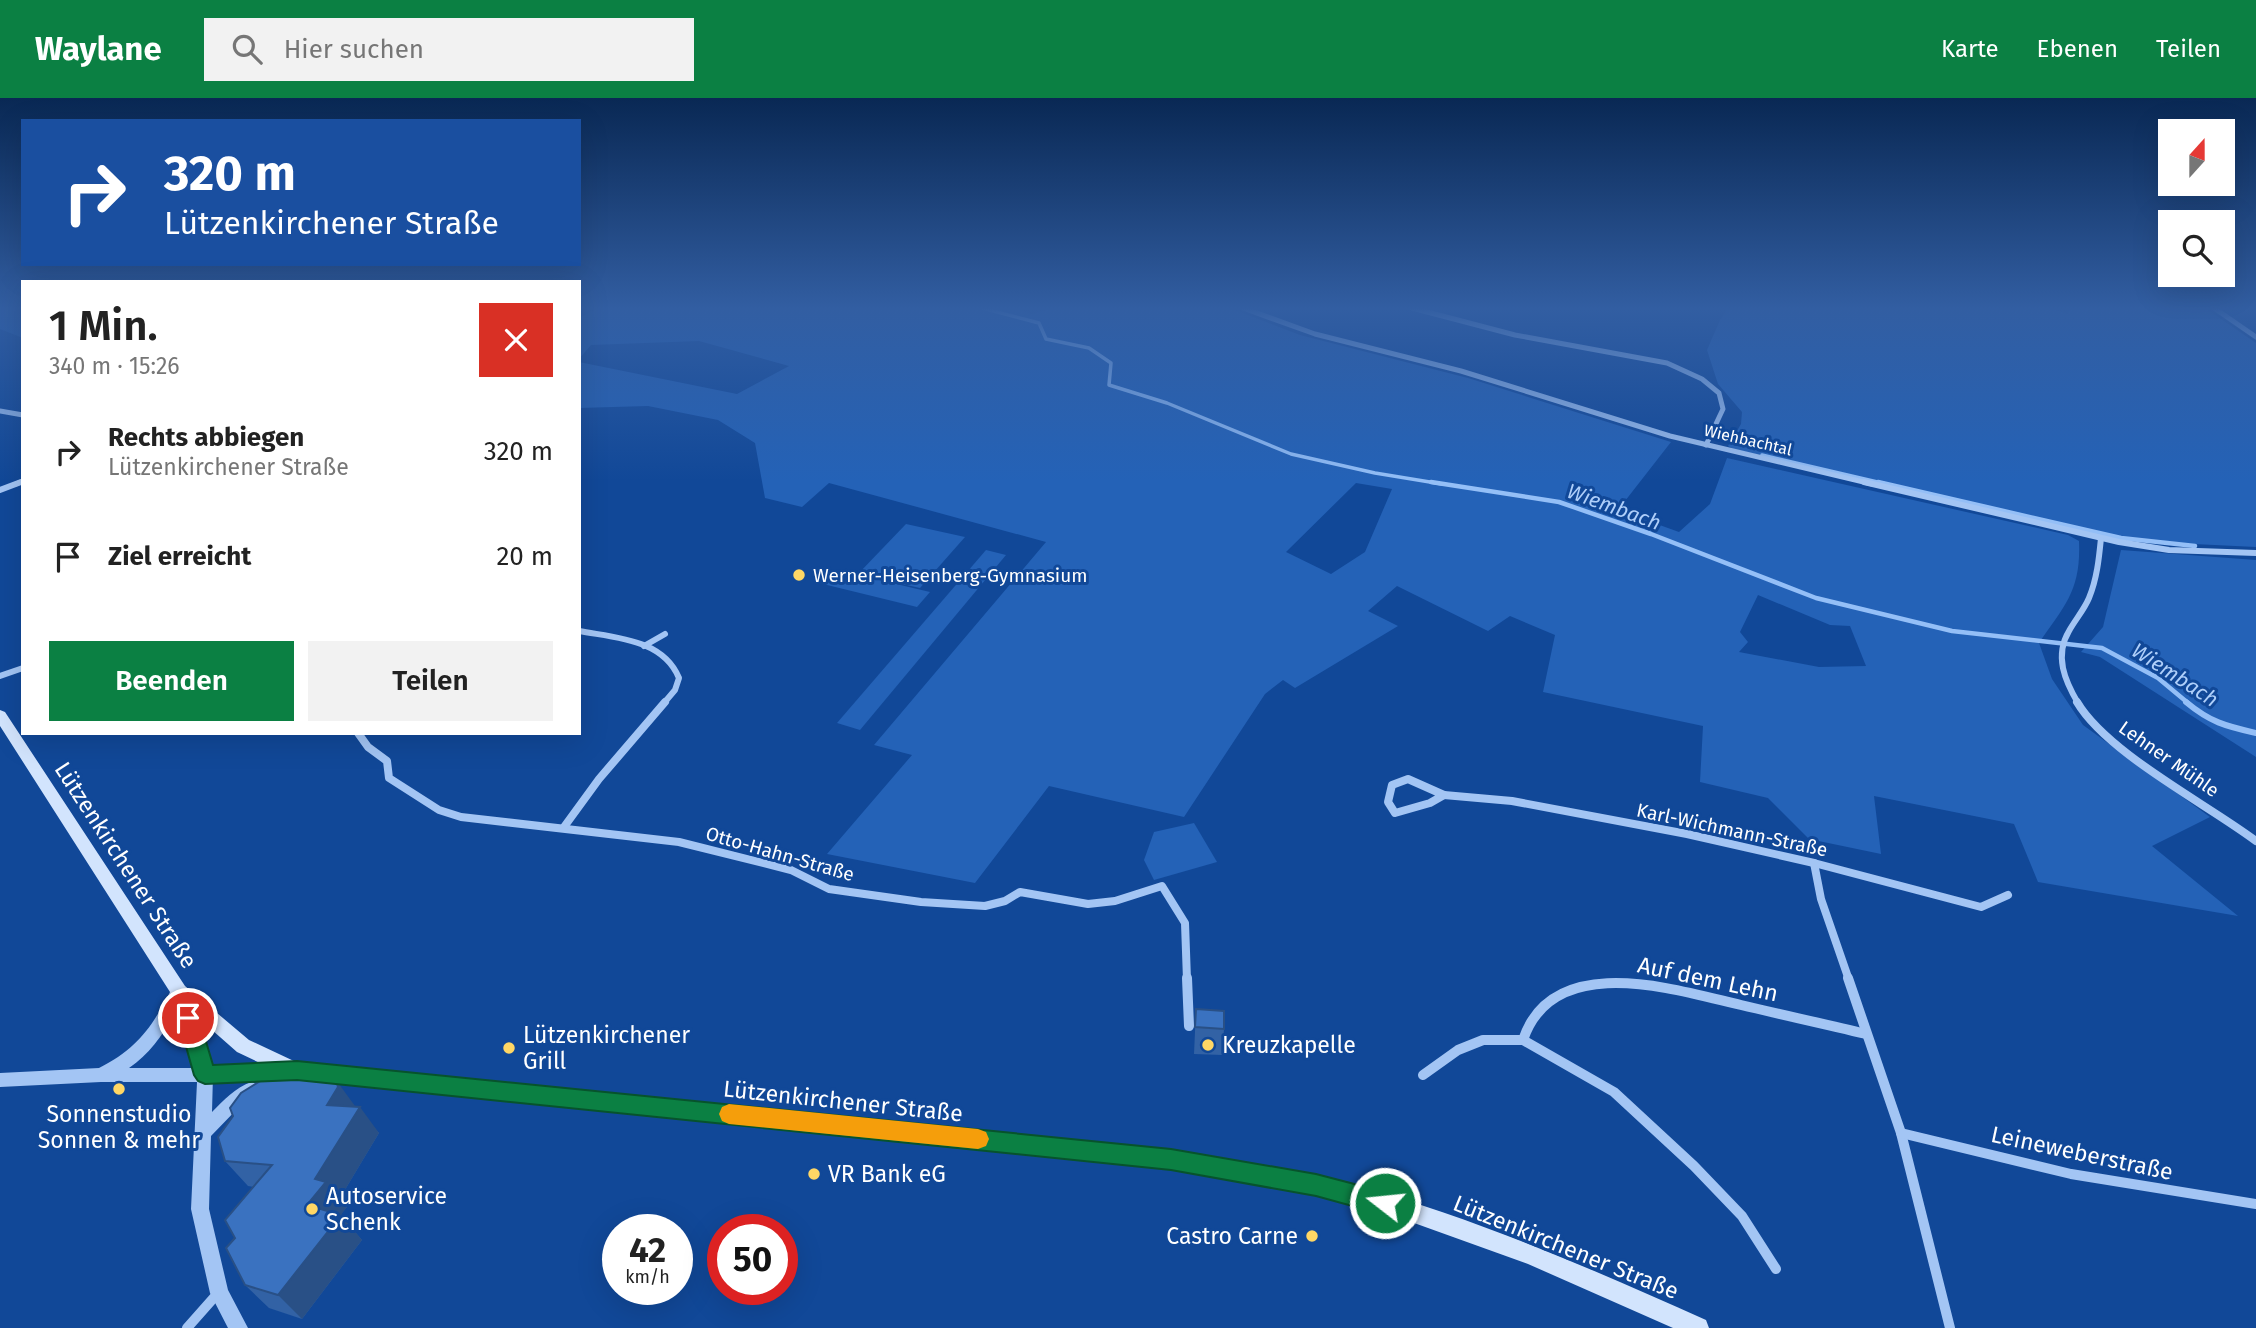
<!DOCTYPE html>
<html lang="de">
<head>
<meta charset="utf-8">
<style>
  body { margin:0; font-family:"Fira Sans",sans-serif; background:#f2f2f2; color:#222; height:100vh; display:flex; flex-direction:column; font-size:26px; white-space:nowrap }
  * { box-sizing:border-box; margin:0 }
  p { font-size:23px; color:#767676 }
  .icon { flex:none; width:38px; height:38px; fill:none; stroke:currentColor; stroke-width:2; stroke-linecap:round; stroke-linejoin:round }
  .map { position:relative; flex:1; overflow:hidden }
  .panel { position:absolute; left:21px; top:182px; width:560px; height:455px; display:flex; flex-direction:column; background:#fff; border-radius:0px; box-shadow:0 7px 28px #0002 }
  .panel>* { flex:none }
  .banner { position:absolute; left:21px; top:21px; width:560px; height:147px; border-radius:0px; box-shadow:0 7px 28px #0002; background:#1a4fa0; color:#fff; overflow:hidden }
  .needle { width:46px; rotate:21deg }
  .tools { position:absolute; left:2158px; top:21px; display:grid; gap:14px }
  .tools a { display:grid; place-items:center; width:77px; height:77px; border-radius:0px; background:#fff; box-shadow:0 7px 28px #0002; font-size:35px }
  .speed { position:absolute; left:602px; top:1116px; display:flex; gap:14px; font-size:35px; font-weight:700; text-align:center }
  .speed>* { display:grid; place-content:center; width:91px; height:91px; border-radius:50%; background:#fff; box-shadow:0 7px 28px #0002; line-height:1 }
  .speed small { font-size:18px; font-weight:400 }
  .speed .limit { border:10px solid #d22; background:#fff; color:#111 }
  .pin { position:absolute; display:grid; place-items:center; width:60px; height:60px; color:#fff; margin:-30px; border:4px solid #fff; border-radius:50%; box-shadow:0 2px 7px #0007 }
  .me { position:absolute; width:77px; margin:-38px; rotate:286deg; stroke-linejoin:round; filter:drop-shadow(0 0 5px #0008) }
  .turn { display:flex; align-items:center; gap:24px; height:147px; padding:0 28px; font-size:32px }
  .turn .icon { width:91px; height:91px; stroke-width:2.5 }
  .turn b { display:block; font-size:49px; line-height:60px }
  .round { display:grid; place-items:center; flex:none; width:74px; height:74px; border-radius:0px; background:#f2f2f2 }
  .head { display:flex; align-items:center; justify-content:space-between; height:119px; padding:0 28px }
  h1 { font-size:42px; font-weight:600; line-height:52px }
  .action { display:flex; gap:14px; margin-top:auto; padding:14px 28px }
  .action a { flex:1; height:80px; border-radius:0px; background:#0b8043; color:#fff; font-size:28px; font-weight:600; line-height:80px; text-align:center }
  .action a+a { background:#f2f2f2; color:#222 }
  ul { padding:0; list-style:none }
  li { display:flex; align-items:center; gap:21px; height:105px; padding:0 28px }
  li div { flex:1 }
  li b { display:block; font-size:26px }
  li em { font-style:normal }
  header { display:flex; align-items:center; gap:42px; box-sizing:border-box; height:98px; padding:0 35px; background:#0b8043; color:#fff }
  header strong { font-size:33px }
  nav { display:flex; gap:38px; margin-inline-start:auto; font-size:24px }
  .search { width:490px; height:63px; background:#f2f2f2; display:flex; align-items:center; gap:18px; box-sizing:border-box; padding:0 24px; border-radius:0px; color:#767676; font-size:26px }
  .map>svg:first-child { display:block }
  .green { fill:#2462b7; fill-rule:evenodd }
  .lines { fill:none; stroke-linecap:round; stroke-linejoin:round }
  .stream-far2 { stroke:#94bff7; stroke-width:3.5 }
  .stream-far1 { stroke:#94bff7; stroke-width:4.5 }
  .stream { stroke:#94bff7; stroke-width:6 }
  .minor-far3 { stroke:#a3c5f4; stroke-width:5 }
  .minor-far2 { stroke:#a3c5f4; stroke-width:6 }
  .minor-far1 { stroke:#a3c5f4; stroke-width:8 }
  .minor { stroke:#a3c5f4; stroke-width:10 }
  .tertiary { fill:#a3c5f4; fill-rule:evenodd }
  .secondary { fill:#d2e4fd; fill-rule:evenodd }
  .wall { fill:#3262a5 }
  .shaded-wall { fill:#295086 }
  .building { fill:#3a72c0; stroke:#295086; stroke-width:2 }
  .route { fill:#0b8043; stroke:#07532c; stroke-width:2 }
  .slow { fill:#f59e0b }
  .poi-dot { fill:#ffd765; stroke:#114898; stroke-width:2.5 }
  .labels { text-anchor:middle; dominant-baseline:central; stroke-width:6; stroke-linejoin:round; paint-order:stroke }
  .far-street-label { font-size:16px; fill:#fff; stroke:#114898 }
  .poi-label { font-size:19px; fill:#fff; stroke:#114898; text-anchor:start }
  .street-label { font-size:19px; fill:#fff; stroke:#114898 }
  .water-label { font-size:21px; font-style:italic; fill:#afcffa; stroke:#114898 }
  .near-street-label { font-size:23px; fill:#fff; stroke:#114898 }
  .near-poi-label { font-size:23px; fill:#fff; stroke:#114898; text-anchor:start }
</style>
</head>
<body>
<header>
<strong>Waylane</strong>
<div class="search"><svg class="icon" aria-label="search" viewBox="0 0 24 24"><circle cx="10" cy="10" r="6"/><path d="M15 15l6 6"/></svg>Hier suchen</div>
<nav><a>Karte</a><a>Ebenen</a><a>Teilen</a></nav>
</header>
<div class="map">
<svg width="2256" height="1230" viewBox="0 0 2256 1230">
  <rect width="100%" height="100%" fill="#114898"/>
  <g class="green">
    <polygon points="0,210 23,210 23,240 0,231"/>
    <path d="M598,210H1014L1032,216L1053,210H1230L1300,237L1468,280L1671,344L1618,412L1679,434L1710,406L1727,360L2068,437L2079,443C2081,492 2066,506 2039,545L2052,581L2083,627L2210,719L2152,748L2238,818L2038,784L2014,726L1874,698L1881,756L1809,741L1768,700L1700,684L1703,628L1543,594L1555,537L1510,518L1488,533L1397,488L1368,513L1398,528L1295,590L1283,582L1265,596L1184,719L1049,688L975,785L827,756L912,657L874,647L1046,444L829,385L802,409L765,400L755,345L718,322L648,308L579,310V264L737,296L789,268L699,243L591,247L579,261V220ZM1356,385L1392,391L1365,454L1331,476L1286,454ZM1758,497L1830,527L1850,528L1866,568L1819,569L1739,554L1748,544L1740,534Z"/>
    <polygon points="1728,210 2050,210 2068,216 2069,210 2205,210 2256,245 2256,449 2152,444 2121,439 1733,351 1728,348 1741,326 1742,314 1718,286 1707,252 1720,222"/>
    <polygon points="906,426 965,439 920,490 858,476"/>
    <polygon points="986,452 1006,457 860,632 837,625"/>
    <polygon points="2121,452 2256,462 2256,659 2100,559 2081,554 2103,529"/>
    <polygon points="837,472 930,494 917,509 823,486"/>
    <polygon points="1194,725 1217,764 1154,782 1144,762 1154,734"/>
  </g>
  <g class="lines">
    <g class="stream-far2">
      <polyline points="982,210 1039,225 1046,241 1089,250 1111,265 1109,287 1167,305 1291,356 1375,375 1442,386"/>
      <polyline points="1762,357 1886,386"/>
    </g>
    <g class="stream-far1">
      <polyline points="1431,384 1559,404 1651,436 1816,500 1952,533 2102,550 2158,580 2188,605"/>
      <polyline points="1878,384 2121,440 2195,448"/>
    </g>
    <path class="stream" d="M2186,604C2210,624 2225,628 2256,635"/>
    <g class="minor-far3">
      <polyline points="1243,210 1315,236 1461,273 1670,338 1872,386"/>
      <polyline points="1412,210 1515,237 1667,265 1702,281 1719,295 1723,311 1706,347"/>
      <polyline points="2214,210 2256,239"/>
      <polyline points="0,313 23,317"/>
      <polyline points="16,386 23,383"/>
    </g>
    <g class="minor-far2">
      <polyline points="1864,384 2119,444 2169,452 2256,455"/>
      <polyline points="0,392 21,384"/>
      <path d="M579,533C616,540 663,541 679,580L675,592L664,605"/>
      <polyline points="644,548 665,536"/>
      <polyline points="0,578 23,570"/>
      <path d="M2078,605C2065,583 2054,558 2069,533C2075,522 2084,512 2089,500C2097,481 2099,460 2101,440"/>
    </g>
    <g class="minor-far1">
      <path d="M2077,604C2107,655 2207,706 2256,743"/>
      <polyline points="358,635 368,649 387,663 389,680 439,712 461,719 679,744 791,772 829,791 921,804 985,808 1005,803 1020,794 1088,806 1115,803 1162,788 1185,825 1187,882"/>
      <polygon points="1408,681 1444,697 1430,705 1395,715 1388,704 1392,687"/>
      <polyline points="1444,697 1512,703 1687,736 1814,765 1981,809 2008,797"/>
      <polyline points="564,729 599,681 665,604"/>
      <polyline points="1814,765 1821,801 1849,882"/>
    </g>
    <g class="minor">
      <polyline points="1187,880 1189,928"/>
      <polyline points="1848,880 1901,1035 1950,1230"/>
      <polyline points="1523,942 1614,994 1694,1068 1742,1118 1776,1171"/>
      <path d="M1423,977L1458,952L1483,942H1523C1553,852 1676,892 1741,907C1783,917 1825,926 1866,936"/>
      <polyline points="1901,1035 2071,1076 2256,1106"/>
      <polyline points="187,1230 218,1195"/>
    </g>
    <path class="tertiary" d="M178,886L183,888L186,892C172,922 157,951 129,970H205L211,972L213,977L212,1014C224,1002 235,990 251,984L257,986L259,991L257,996L241,1007L211,1038L209,1111L228,1192L248,1230H228L210,1195L191,1111L197,984H101L0,989V975L99,970C139,950 154,926 173,888Z"/>
    <path class="secondary" d="M0,612L5,614L185,888L249,942L296,964L1207,1057C1258,1066 1309,1075 1358,1088C1478,1121 1592,1171 1706,1222L1709,1230H1673L1528,1166L1403,1121L1321,1098L1207,1075L297,980L205,985L198,983L196,977L170,894L0,628ZM195,917L237,954L262,966L212,968Z"/>
  </g>
  <g class="wall">
    <polygon points="1196,911 1224,931 1222,957 1194,956"/>
    <polygon points="355,1008 379,1035 340,1100 347,1109 340,1117 362,1142 302,1221 269,1210 245,1187 235,1140 254,1089 248,1088 225,1063"/>
  </g>
  <g class="shaded-wall">
    <polygon points="336,982 355,1008 357,1014 360,1009 379,1035 340,1100 347,1109 329,1132 307,1107 315,1081 327,1007"/>
    <polygon points="341,1117 362,1142 302,1221 278,1197"/>
  </g>
  <g class="building">
    <polygon points="1196,911 1224,913 1224,931 1195,929"/>
    <polygon points="270,977 336,982 338,989 327,1007 360,1009 315,1081 326,1084 307,1107 341,1117 278,1197 245,1187 226,1150 235,1140 225,1122 272,1067 225,1063 218,1039 233,1018 230,1010 241,995"/>
  </g>
  <linearGradient id="sky" x2="0" y2="1"><stop stop-color="#092854"/><stop offset="0.55" stop-color="#325ea2"/><stop offset="1" stop-color="#325ea2" stop-opacity="0"/></linearGradient>
  <rect width="2256" height="383" fill="url(#sky)"/>
  <polygon class="route" points="188,911 196,914 199,920 213,967 297,963 1171,1051 1316,1076 1385,1094 1393,1098 1396,1105 1393,1113 1385,1117 1316,1098 1171,1072 297,982 205,986 198,983 194,977 178,920 181,914"/>
  <polygon class="slow" points="729,1006 978,1031 986,1034 989,1041 986,1048 978,1051 729,1026 722,1023 719,1016 722,1009"/>
  <g class="poi-dot">
    <circle cx="799" cy="477" r="7"/>
    <circle cx="1208" cy="947" r="7"/>
    <circle cx="509" cy="950" r="7"/>
    <circle cx="119" cy="991" r="7"/>
    <circle cx="814" cy="1076" r="7"/>
    <circle cx="312" cy="1111" r="7"/>
    <circle cx="1312" cy="1138" r="7"/>
  </g>
  <g class="labels">
    <g class="far-street-label">
      <text transform="translate(1748 342) rotate(13)">Wiehbachtal</text>
    </g>
    <g class="poi-label">
      <text x="813" y="477">Werner-Heisenberg-Gymnasium</text>
    </g>
    <g class="street-label">
      <text transform="translate(2169 661) rotate(35)">Lehner Mühle</text>
      <text transform="translate(1732 732) rotate(12)">Karl-Wichmann-Straße</text>
      <text transform="translate(780 756) rotate(16)">Otto-Hahn-Straße</text>
    </g>
    <g class="water-label">
      <text transform="translate(1614 409) rotate(20)">Wiembach</text>
      <text transform="translate(2175 577) rotate(33)">Wiembach</text>
    </g>
    <g class="near-street-label">
      <text transform="translate(126 767) rotate(57)">Lützenkirchener Straße</text>
      <text transform="translate(1708 881) rotate(12)">Auf dem Lehn</text>
      <text transform="translate(843 1003) rotate(6)">Lützenkirchener Straße</text>
      <text transform="translate(2082 1055) rotate(12)">Leineweberstraße</text>
      <text transform="translate(1566 1149) rotate(22)">Lützenkirchener Straße</text>
    </g>
    <g class="near-poi-label">
      <text x="523" y="937">Lützenkirchener<tspan x="523" dy="26">Grill</tspan></text>
      <text x="1222" y="947">Kreuzkapelle</text>
      <text x="119" y="1016" text-anchor="middle">Sonnenstudio<tspan x="119" dy="26">Sonnen &amp; mehr</tspan></text>
      <text x="828" y="1076">VR Bank eG</text>
      <text x="326" y="1098">Autoservice<tspan x="326" dy="26">Schenk</tspan></text>
      <text x="1298" y="1138" text-anchor="end">Castro Carne</text>
    </g>
  </g>
</svg>
<div class="tools">
<a><svg class="needle" viewBox="-14 -14 28 28"><path d="M0-13l5 13h-10z" fill="#e53935"/><path d="M0 13l5-13h-10z" fill="#767676"/></svg></a>
<a><svg class="icon" aria-label="search" viewBox="0 0 24 24"><circle cx="10" cy="10" r="6"/><path d="M15 15l6 6"/></svg></a>
</div>
<div class="speed"><div>42<small>km/h</small></div><div class="limit">50</div></div>
<div class="pin" style="left:188px;top:920px;background:#d93025"><svg class="icon" aria-label="arrive" viewBox="0 0 24 24"><path d="M6 21V4h12l-3 4 3 4H6"/></svg></div>
<svg class="me" style="left:1385px;top:1105px" viewBox="-20 -20 40 40"><circle r="17" fill="#0b8043" stroke="#fff" stroke-width="3"/><path d="M0-11L8 9 0 5-8 9z" fill="#fff"/></svg>
<div class="banner">
<div class="turn"><svg class="icon" aria-label="right" viewBox="0 0 24 24"><path d="M7 20v-9h11M14 6l5 5-5 5"/></svg><div><b>320 m</b>Lützenkirchener Straße</div></div>
</div>
<section class="panel">
<div class="head"><div><h1>1 Min.</h1><p>340 m · 15:26</p></div><a class="round" style="background:#d93025;color:#fff"><svg class="icon" aria-label="close" viewBox="0 0 24 24"><path d="M6 6l12 12M18 6L6 18"/></svg></a></div>
<ul>
<li><svg class="icon" aria-label="right" viewBox="0 0 24 24"><path d="M7 20v-9h11M14 6l5 5-5 5"/></svg><div><b>Rechts abbiegen</b><p>Lützenkirchener Straße</p></div><em>320 m</em></li>
<li><svg class="icon" aria-label="arrive" viewBox="0 0 24 24"><path d="M6 21V4h12l-3 4 3 4H6"/></svg><div><b>Ziel erreicht</b></div><em>20 m</em></li>
</ul>
<div class="action"><a>Beenden</a><a>Teilen</a></div>
</section>
</div>
</body>
</html>
